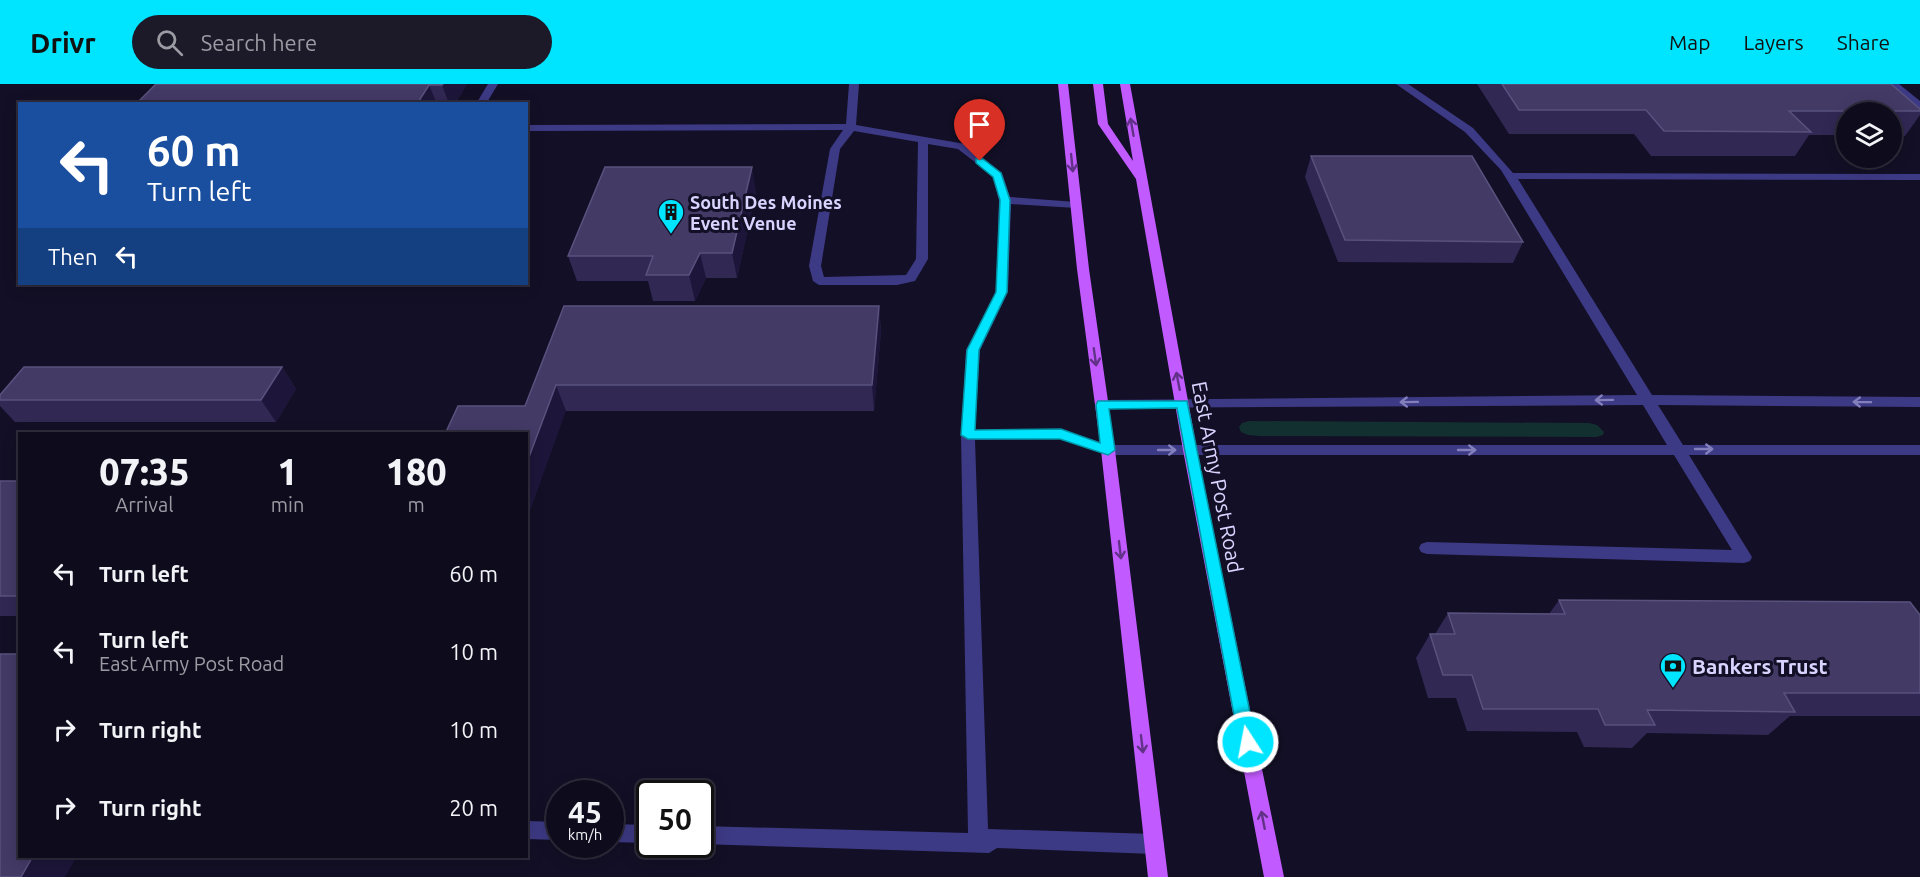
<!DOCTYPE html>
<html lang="en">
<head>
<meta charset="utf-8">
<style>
  body { margin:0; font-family:Ubuntu,sans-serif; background:#1c1929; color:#f1f3f6; height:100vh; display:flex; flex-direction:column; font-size:22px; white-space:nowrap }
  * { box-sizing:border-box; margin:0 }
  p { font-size:20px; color:#9b9ba3 }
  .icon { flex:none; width:33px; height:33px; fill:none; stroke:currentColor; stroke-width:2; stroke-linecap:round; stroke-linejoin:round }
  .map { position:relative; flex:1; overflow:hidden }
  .drawer { position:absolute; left:18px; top:348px; width:510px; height:426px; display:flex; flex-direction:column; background:#0e0b1c; border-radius:0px; box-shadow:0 3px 15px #0003,0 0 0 2px #2e2b3b }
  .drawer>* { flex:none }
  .guide { position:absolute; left:18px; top:18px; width:510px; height:183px; border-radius:0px; box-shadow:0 3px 15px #0003,0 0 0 2px #2e2b3b; background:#1a4fa0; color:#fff; overflow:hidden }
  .buttons { position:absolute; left:1836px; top:18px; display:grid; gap:12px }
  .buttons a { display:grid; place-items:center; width:66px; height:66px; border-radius:50%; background:#0e0b1c; box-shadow:0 3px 15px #0003,0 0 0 2px #2e2b3b; font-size:30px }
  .speed { position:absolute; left:546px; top:696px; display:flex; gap:12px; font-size:30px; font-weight:700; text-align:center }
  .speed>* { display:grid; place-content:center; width:78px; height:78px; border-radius:50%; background:#0e0b1c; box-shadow:0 3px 15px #0003,0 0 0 2px #2e2b3b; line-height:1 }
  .speed small { font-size:15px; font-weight:400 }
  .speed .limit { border:3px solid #111; border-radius:9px; background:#fff; color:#111 }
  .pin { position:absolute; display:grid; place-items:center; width:51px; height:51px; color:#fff; margin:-62px -26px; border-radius:50% 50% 50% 0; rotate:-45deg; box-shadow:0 0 6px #0007 }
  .pin .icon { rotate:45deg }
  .me { position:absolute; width:66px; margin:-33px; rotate:349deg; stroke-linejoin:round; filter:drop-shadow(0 0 4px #0008) }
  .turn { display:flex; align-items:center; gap:21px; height:126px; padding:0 30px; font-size:27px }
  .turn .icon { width:78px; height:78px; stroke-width:2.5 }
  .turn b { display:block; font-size:42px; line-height:51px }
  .then { display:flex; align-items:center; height:57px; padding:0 30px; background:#0003; gap:12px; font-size:22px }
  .eta { display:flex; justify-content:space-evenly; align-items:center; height:102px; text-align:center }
  .eta b { font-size:36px; font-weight:800; line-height:42px }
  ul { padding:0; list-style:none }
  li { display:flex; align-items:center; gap:18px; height:78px; padding:0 30px }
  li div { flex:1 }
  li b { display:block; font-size:22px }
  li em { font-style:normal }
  header { display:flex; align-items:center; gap:36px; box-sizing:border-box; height:84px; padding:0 30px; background:#00e5ff; color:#111 }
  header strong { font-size:28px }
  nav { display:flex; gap:33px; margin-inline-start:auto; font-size:21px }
  .search { width:420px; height:54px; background:#1c1929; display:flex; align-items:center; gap:15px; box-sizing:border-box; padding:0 21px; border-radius:33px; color:#9b9ba3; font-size:22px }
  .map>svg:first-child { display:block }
  .green { fill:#12302f }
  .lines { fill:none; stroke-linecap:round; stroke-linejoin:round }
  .minor { fill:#3d3a85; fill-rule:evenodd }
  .major { fill:#c25bff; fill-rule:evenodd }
  .wall { fill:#312854 }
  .shaded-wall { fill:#1d163a }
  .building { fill:#433a66; stroke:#5a527e; stroke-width:1.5 }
  .oneway { stroke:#623188 }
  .oneway2 { stroke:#837fbc }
  .route { fill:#00e5ff; stroke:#0095a6; stroke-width:1.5 }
  .labels { text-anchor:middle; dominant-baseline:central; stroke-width:6; stroke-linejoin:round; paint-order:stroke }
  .far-poi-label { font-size:18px; font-weight:bold; fill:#d9d4ff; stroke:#130f26; text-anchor:start }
  .street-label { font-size:21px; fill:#d9d4ff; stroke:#130f26 }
  .poi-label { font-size:21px; font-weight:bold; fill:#d9d4ff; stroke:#130f26; text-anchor:start }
</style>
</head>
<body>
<header>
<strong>Drivr</strong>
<div class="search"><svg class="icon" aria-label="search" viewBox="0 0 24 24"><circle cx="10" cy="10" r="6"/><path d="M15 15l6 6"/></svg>Search here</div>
<nav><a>Map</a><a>Layers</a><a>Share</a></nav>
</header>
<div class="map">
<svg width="1920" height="793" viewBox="0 0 1920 793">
  <rect width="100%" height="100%" fill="#130f26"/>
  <polygon class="green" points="1249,337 1589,339 1597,341 1604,348 1603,351 1597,353 1259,352 1248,351 1241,348 1239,343 1242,339"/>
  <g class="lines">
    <g class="minor">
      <polygon points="488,0 498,0 486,20 476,20"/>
      <path d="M849,0H859L856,41L965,60L1002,89L1010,113L1076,118L1082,121L1076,124L1011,120L1008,208L980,266L975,346L1061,345L1109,361H1667L1643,321L1097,324L1095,321L1097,318L1102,316L1637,311L1501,86L1465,48L1396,0H1408L1473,44L1513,89L1920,90V96L1518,95L1652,311L1920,313V323L1658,321L1683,361H1920V371H1689L1752,473L1750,477L1744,479L1427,470L1421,468L1419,464L1421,460L1427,458L1732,466L1674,371H1108L1060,355L975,356L988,745L1154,750L1161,753L1164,760L1161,767L1154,770L997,764L989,769L700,760V742L968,749L961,351L966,266L996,208L999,116L993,92L958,65L928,60V175L915,197L897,201H819L813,197L809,182L830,65L843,46L526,47V41L846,40ZM854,47L918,58L916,175L906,191L824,193L821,182L840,65Z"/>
      <polygon points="1888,0 1899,0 1920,17 1920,25"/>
      <polygon points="526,737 560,738 560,756 526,755"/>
      <polygon points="610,740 650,741 650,759 610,758"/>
    </g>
    <g class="major">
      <polygon points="1058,0 1068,0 1089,185 1115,366 1168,793 1148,793 1101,366 1077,185"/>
      <polygon points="1093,0 1103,0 1108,40 1133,77 1120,0 1130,0 1197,366 1284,793 1264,793 1183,366 1136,95 1098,40"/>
    </g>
  </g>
  <g class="wall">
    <polygon points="156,0 467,0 455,20 136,20"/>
    <polygon points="1477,0 1891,0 1920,25 1920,31 1905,52 1892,52 1892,28 1846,28 1846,51 1809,51 1795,72 1651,72 1634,50 1509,50"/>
    <polygon points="1311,72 1523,158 1513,179 1338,178 1305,93"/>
    <polygon points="756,108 737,194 706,194 695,217 653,217 648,197 577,197 568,172"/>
    <polygon points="564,222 879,222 881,247 874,327 566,327 525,322"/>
    <polygon points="282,283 296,305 276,338 15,338 0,322 0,311"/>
    <rect x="0" y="397" width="20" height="135"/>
    <polygon points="1559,516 1920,531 1920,632 1790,632 1768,651 1647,649 1632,664 1584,663 1577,648 1467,647 1456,614 1428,614 1416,574 1430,550 1435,550 1448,529 1549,530"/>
  </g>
  <g class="shaded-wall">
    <polygon points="443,0 467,0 455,20 449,20 442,1"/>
    <polygon points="429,1 437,20 417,20"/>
    <polygon points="752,83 756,108 737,194 732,169"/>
    <polygon points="700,169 706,194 695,217 689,191"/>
    <polygon points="879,222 881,247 874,327 872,301"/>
    <polygon points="282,283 296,305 276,338 261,316"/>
    <polygon points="556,301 566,327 526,438 526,381"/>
    <polygon points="33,772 77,772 65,793 21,793"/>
  </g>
  <g class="building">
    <polygon points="156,0 443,0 442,1 429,1 417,20 136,20"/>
    <polygon points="1502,0 1891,0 1920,25 1920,27 1789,27 1811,48 1664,47 1646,26 1519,26"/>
    <polygon points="1311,72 1472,72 1523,158 1345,156"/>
    <polygon points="605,83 752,83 732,169 700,169 689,191 646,191 653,172 568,172"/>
    <polygon points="564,222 879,222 872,301 556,301 526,381 526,350 445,350 458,322 525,322"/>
    <polygon points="24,283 282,283 261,316 0,316 0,311"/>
    <rect x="0" y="397" width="20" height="115"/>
    <polygon points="1559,516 1910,518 1920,531 1920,609 1784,609 1795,628 1647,626 1655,641 1605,641 1598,625 1483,625 1472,591 1443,591 1430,550 1455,550 1448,529 1565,530"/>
    <polygon points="0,570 20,570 20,772 33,772 21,793 0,793"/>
  </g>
  <defs><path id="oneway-shaft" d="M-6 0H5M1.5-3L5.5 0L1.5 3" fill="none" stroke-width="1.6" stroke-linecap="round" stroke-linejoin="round" transform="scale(1.5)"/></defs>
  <g class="oneway">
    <use href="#oneway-shaft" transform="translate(1132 43) rotate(-100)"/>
    <use href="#oneway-shaft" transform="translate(1072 79) rotate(84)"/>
    <use href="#oneway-shaft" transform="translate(1095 273) rotate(82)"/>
    <use href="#oneway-shaft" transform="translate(1178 297) rotate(-101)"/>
    <use href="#oneway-shaft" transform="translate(1120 466) rotate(83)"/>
    <use href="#oneway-shaft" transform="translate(1142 660) rotate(83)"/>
    <use href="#oneway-shaft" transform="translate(1263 736) rotate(-101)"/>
  </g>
  <g class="oneway2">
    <use href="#oneway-shaft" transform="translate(1604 316) rotate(179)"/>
    <use href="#oneway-shaft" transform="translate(1409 318) rotate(179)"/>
    <use href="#oneway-shaft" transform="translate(1862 318) rotate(-179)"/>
    <use href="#oneway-shaft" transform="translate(1704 365)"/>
    <use href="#oneway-shaft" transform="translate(1167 366)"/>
    <use href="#oneway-shaft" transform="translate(1467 366)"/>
  </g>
  <polygon class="route" points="976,75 983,75 1001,89 1010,116 1007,208 979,266 975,346 1061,345 1100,359 1096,321 1098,317 1187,317 1256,658 1254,664 1248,666 1242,664 1239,658 1177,324 1109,325 1115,366 1108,371 1060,355 968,355 961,351 967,266 996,208 1000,116 993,93 976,79"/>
  <defs>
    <g id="building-pin" transform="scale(1.35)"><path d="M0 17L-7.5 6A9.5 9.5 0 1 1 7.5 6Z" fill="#00e5ff" stroke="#130f26"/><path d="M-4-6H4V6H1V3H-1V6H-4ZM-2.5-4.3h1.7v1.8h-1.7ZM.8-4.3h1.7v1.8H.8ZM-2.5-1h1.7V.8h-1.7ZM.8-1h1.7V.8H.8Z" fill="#111"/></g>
    <g id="bank-pin" transform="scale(1.35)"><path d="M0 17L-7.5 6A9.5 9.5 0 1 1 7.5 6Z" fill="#00e5ff" stroke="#130f26"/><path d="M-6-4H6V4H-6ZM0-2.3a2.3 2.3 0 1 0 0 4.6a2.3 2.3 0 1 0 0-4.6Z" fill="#111"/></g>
  </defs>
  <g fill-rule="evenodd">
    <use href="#building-pin" x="671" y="128"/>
    <use href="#bank-pin" x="1673" y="582"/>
  </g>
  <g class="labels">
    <g class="far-poi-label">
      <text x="690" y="118">South Des Moines<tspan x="690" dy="21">Event Venue</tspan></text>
    </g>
    <g class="street-label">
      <text transform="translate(1218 393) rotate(79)">East Army Post Road</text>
    </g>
    <g class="poi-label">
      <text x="1692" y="582">Bankers Trust</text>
    </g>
  </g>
</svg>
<div class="buttons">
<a><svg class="icon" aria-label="layers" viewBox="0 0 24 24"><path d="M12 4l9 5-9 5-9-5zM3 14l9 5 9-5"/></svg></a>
</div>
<div class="speed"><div>45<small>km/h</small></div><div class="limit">50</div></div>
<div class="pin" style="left:980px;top:77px;background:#d93025"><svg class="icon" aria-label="arrive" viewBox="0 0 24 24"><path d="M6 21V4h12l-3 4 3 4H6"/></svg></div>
<svg class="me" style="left:1248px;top:658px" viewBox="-20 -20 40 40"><circle r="17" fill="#00e5ff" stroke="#fff" stroke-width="3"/><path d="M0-11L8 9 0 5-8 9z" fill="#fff"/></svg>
<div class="guide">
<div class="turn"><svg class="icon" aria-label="left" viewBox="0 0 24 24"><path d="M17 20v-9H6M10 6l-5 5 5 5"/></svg><div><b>60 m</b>Turn left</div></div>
<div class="then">Then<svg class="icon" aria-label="left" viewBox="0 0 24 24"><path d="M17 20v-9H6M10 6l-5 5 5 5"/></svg></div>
</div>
<section class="drawer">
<div class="eta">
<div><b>07:35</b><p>Arrival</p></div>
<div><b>1</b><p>min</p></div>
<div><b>180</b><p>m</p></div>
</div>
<ul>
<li><svg class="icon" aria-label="left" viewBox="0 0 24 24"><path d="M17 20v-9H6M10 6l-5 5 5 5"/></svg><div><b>Turn left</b></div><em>60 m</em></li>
<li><svg class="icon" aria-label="left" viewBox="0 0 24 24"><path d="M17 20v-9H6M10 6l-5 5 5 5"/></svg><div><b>Turn left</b><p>East Army Post Road</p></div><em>10 m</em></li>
<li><svg class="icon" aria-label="right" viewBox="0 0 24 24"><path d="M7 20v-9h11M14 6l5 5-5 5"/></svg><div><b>Turn right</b></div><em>10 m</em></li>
<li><svg class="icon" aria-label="right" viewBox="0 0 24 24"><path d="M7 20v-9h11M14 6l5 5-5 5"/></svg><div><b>Turn right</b></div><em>20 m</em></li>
</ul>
</section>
</div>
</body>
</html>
